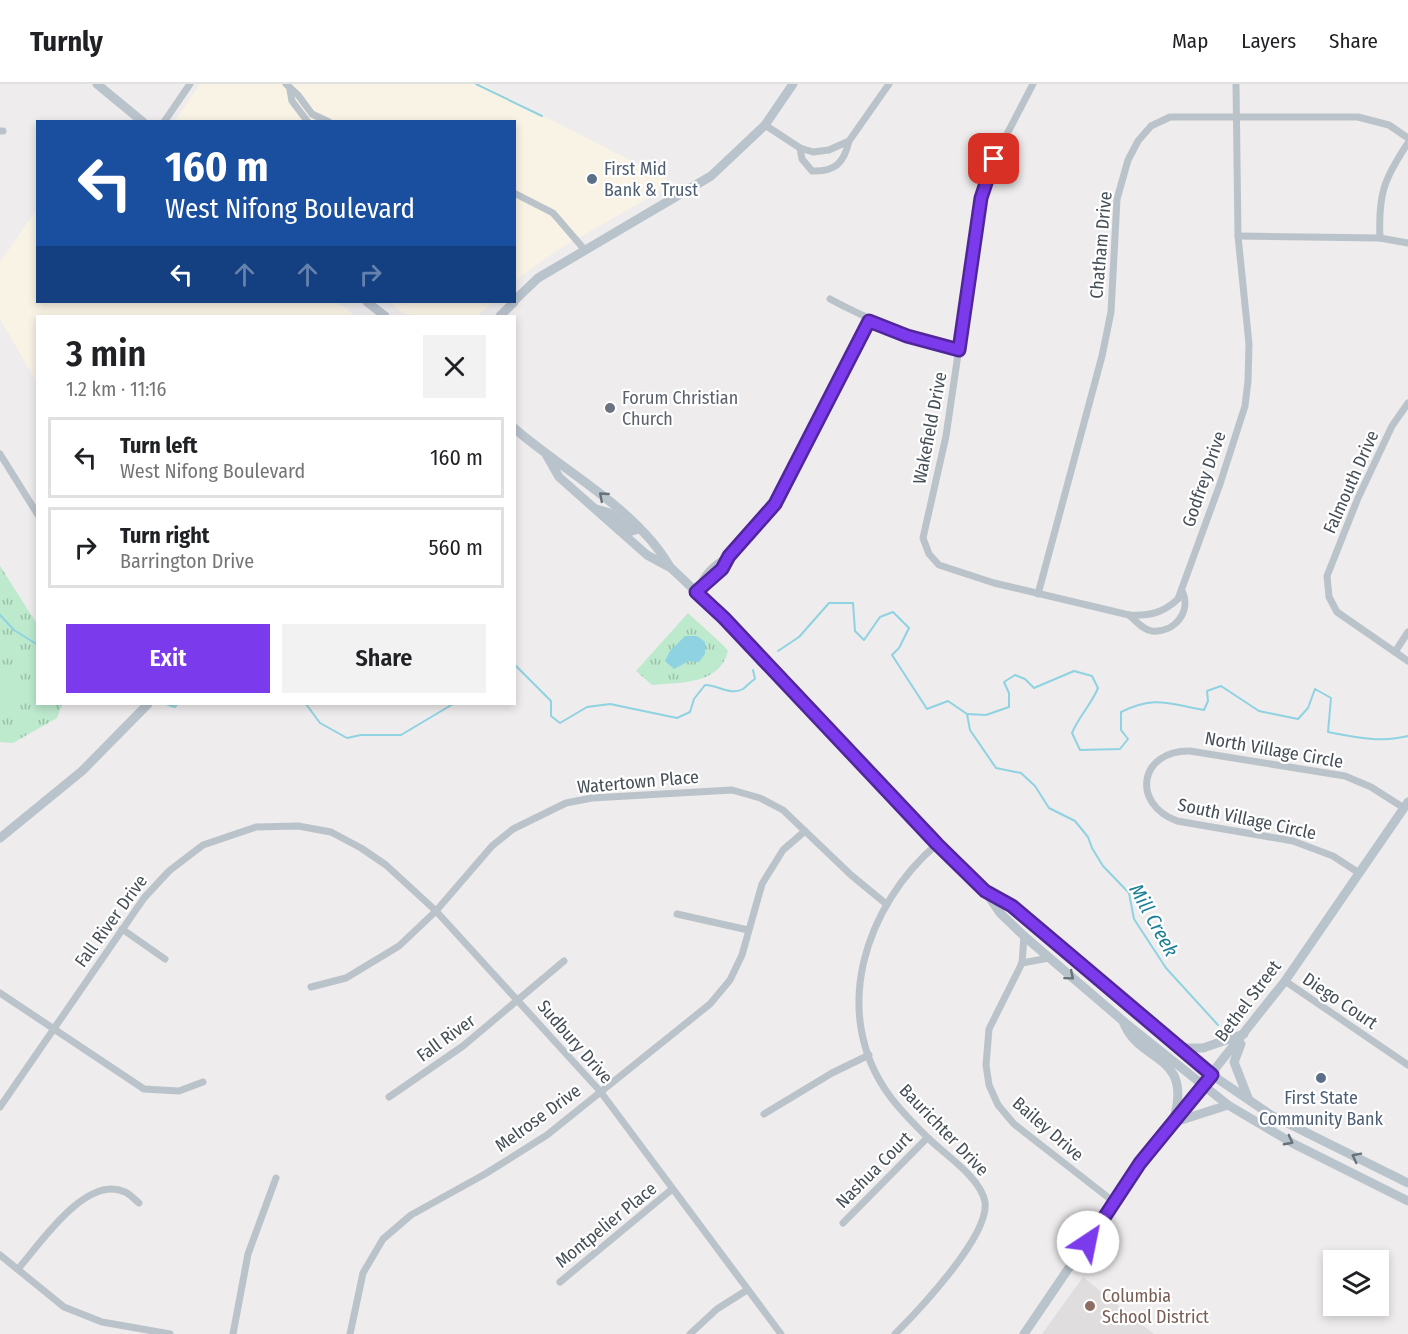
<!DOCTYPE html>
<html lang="en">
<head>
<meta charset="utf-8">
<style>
  body { margin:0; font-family:"Fira Sans Condensed",sans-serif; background:#f2f2f2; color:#202124; height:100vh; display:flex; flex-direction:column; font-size:22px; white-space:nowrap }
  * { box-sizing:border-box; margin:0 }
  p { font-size:20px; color:#757577 }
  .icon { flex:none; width:33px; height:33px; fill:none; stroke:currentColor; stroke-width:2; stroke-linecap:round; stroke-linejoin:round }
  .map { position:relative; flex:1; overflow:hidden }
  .drawer { position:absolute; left:36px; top:231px; width:480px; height:390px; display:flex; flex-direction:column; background:#fff; border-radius:0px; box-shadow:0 3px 9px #0003 }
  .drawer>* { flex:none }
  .hud { position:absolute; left:36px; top:36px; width:480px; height:183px; border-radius:0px; box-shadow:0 3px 9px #0003; background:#1a4fa0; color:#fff; overflow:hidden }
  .tools { position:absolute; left:1323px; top:1166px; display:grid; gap:12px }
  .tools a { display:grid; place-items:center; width:66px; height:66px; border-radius:0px; background:#fff; box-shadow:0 3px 9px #0003; font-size:30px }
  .pin { position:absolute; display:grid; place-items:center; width:51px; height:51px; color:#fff; margin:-26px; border-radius:12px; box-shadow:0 3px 9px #0006 }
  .me { position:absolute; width:66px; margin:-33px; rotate:34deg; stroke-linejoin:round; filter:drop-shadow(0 0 4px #0008) }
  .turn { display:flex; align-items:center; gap:21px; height:126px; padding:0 30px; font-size:27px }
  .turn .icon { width:78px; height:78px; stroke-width:2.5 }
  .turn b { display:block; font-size:42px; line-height:51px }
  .lanes { display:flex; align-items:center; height:57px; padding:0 30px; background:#0003; justify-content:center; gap:30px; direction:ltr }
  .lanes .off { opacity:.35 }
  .round { display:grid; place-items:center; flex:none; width:63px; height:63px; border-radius:0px; background:#f2f2f2 }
  .head { display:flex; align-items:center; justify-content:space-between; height:102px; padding:0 30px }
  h1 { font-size:36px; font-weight:600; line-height:45px }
  .primary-button { display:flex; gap:12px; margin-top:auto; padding:12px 30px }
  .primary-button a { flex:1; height:69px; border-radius:0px; background:#7c3aed; color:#fff; font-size:24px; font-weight:600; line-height:69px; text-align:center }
  .primary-button a+a { background:#f2f2f2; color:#202124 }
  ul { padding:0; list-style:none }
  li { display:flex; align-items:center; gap:18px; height:81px; margin:0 12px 9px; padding:0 18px; border:3px solid #e0e0e0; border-radius:0px }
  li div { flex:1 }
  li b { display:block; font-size:22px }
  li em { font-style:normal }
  header { display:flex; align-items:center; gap:36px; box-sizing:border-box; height:84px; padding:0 30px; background:#fff; border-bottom:2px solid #e0e0e0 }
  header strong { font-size:28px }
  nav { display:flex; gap:33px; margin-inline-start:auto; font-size:21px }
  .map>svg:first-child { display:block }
  .commercial { fill:#f9f3e5 }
  .education { fill:#dfdddd }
  .grass { fill:url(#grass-tufts) }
  .garden { fill:#bde9cd }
  .water { fill:#8fd2e2 }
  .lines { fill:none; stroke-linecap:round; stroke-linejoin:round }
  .stream { stroke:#8fd2e2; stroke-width:2 }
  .street { stroke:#bbc3ca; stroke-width:7 }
  .secondary { stroke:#b9c3cc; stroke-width:9 }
  .oneway { stroke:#68727a }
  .route-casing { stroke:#51269a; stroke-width:15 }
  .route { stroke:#7c3aed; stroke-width:10 }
  .service-dot { fill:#5c6f8a; stroke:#fff; stroke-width:2 }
  .worship-dot { fill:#6b7280; stroke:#fff; stroke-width:2 }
  .education-dot { fill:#8d6e63; stroke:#fff; stroke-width:2 }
  .labels { text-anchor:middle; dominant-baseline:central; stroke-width:4.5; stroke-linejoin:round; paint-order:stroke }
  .service-label { font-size:18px; fill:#4e5e75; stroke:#fff; text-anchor:start }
  .street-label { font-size:18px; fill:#464f57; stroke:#fff }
  .worship-label { font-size:18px; fill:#5b616d; stroke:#fff; text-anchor:start }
  .education-label { font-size:18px; fill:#785e54; stroke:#fff; text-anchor:start }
  .water-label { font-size:20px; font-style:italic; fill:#1a7f96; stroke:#fff }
</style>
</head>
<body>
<header>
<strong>Turnly</strong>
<nav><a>Map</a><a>Layers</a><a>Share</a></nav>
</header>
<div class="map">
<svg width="1408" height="1250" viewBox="0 0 1408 1250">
  <defs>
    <pattern id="grass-tufts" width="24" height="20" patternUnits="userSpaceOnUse" patternTransform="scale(1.5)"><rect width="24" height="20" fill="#bde9cd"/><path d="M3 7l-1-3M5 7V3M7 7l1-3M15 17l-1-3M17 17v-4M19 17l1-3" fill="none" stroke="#9bbfa9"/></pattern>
  </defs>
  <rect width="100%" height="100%" fill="#eeecec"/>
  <g class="commercial">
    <polygon points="200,0 482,0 674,99 556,167 515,197 514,38 174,38"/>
    <polygon points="37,125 38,218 337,218 355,232 38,232 37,299 0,235 0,178"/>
    <polygon points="389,218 492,218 478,232 407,232"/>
  </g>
  <polygon class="education" points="1083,1193 1154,1250 1042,1250"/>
  <g class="grass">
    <polygon points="0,482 37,540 38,620 62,620 57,634 13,659 0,658"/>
    <path d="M688,529L724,562L728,567C720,601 680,598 652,601L636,587Z"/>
  </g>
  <polygon class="garden" points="6,590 13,593 18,603 14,611 0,617 0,592"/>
  <polygon class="water" points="685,552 697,552 705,558 705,570 699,578 689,577 674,585 665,577 670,567"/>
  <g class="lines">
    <g class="stream">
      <polyline points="476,0 542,32"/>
      <polyline points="0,531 14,546 38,561"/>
      <polyline points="778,567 799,553 829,519 853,519 855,547 864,556 880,533 893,528 909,544 899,564 892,571 927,625 948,617 967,630 970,646 996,684 1021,689 1035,702 1049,724 1075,737 1088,753 1092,764 1103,782 1129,809 1134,835 1166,884 1218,941"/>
      <path d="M514,580L551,617V632L560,639L587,623L610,620L677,634L690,628L694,615L705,601C718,601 731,612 743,605C747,602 750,598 755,595L753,586"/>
      <polyline points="166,620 175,623 177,620"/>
      <polyline points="306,620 320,639 347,654 361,651 401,651 453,620"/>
      <path d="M967,630L986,631L1009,623V609L1004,598L1015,591L1025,595L1034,604L1074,587L1092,592L1098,604C1091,621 1079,632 1072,649L1080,666L1120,665L1128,655L1121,646V628C1155,611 1169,620 1204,626L1208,617L1207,607L1221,602L1259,627L1298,635L1308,624L1315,605L1331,614L1328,648C1354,653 1382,659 1408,652"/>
    </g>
    <g class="street">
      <polyline points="286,0 298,11 312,30 329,38"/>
      <path d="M1033,0L994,75L981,114L946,352L923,454L929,470L939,481L994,499L1129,531C1150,532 1163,529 1178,515L1220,400L1245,322L1248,297L1249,260L1238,152L1236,0"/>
      <polyline points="290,6 292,17 308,38"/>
      <polyline points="164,38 190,0"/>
      <polyline points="765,41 800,64 813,68 829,66 849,57 889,0"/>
      <polyline points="0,47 3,47"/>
      <path d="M800,64L802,75L812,87C835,88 844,79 849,57"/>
      <polyline points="514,109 553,129 584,165"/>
      <polyline points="1238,152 1380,154 1408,159"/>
      <path d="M1380,154C1378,110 1384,95 1408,59"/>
      <path d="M830,215C872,238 913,253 959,266"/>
      <polyline points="1408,319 1392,342 1358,414 1327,492 1329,513 1337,528 1408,577"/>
      <polyline points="0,370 38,431"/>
      <path d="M697,506C704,491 712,481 727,473"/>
      <polyline points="696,508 722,485 729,472 775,420 869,237"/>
      <polyline points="1038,510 1102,272 1111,228 1117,115 1128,76 1138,57 1151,42 1170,33 1358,33 1389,41 1408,54"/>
      <path d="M1129,531C1136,537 1143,546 1152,547C1175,549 1192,527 1182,507"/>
      <polyline points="1395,568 1408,548"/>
      <path d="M1359,789L1333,772L1293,757L1177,737C1130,719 1140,666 1190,667L1345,692L1371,703L1404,724"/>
      <polyline points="677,830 748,846"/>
      <polyline points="122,845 165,875"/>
      <polyline points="1024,852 1022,879 989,945 986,981 989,1001 998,1021 1014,1040 1114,1118"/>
      <polyline points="1022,879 1049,874"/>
      <polyline points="1285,897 1408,981"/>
      <polyline points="311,903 346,894 399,862 436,827 492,762 513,745 566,719 592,714 732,706 760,714 783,726 851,791 885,819"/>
      <polyline points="0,909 144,1005 179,1007 203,998"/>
      <polyline points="389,1013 463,962 564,877"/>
      <polyline points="0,1023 144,814 169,787 203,761 256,743 298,742 331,748 361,764 386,781 436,827 600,1007 781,1250"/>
      <polyline points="764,1030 832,989 869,971"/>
      <polyline points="843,1139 927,1054"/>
      <polyline points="0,1171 64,1223 102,1238 170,1250"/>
      <path d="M18,1185C40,1160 86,1090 125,1108C130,1110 135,1116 139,1119"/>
      <polyline points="560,1198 671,1106"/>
      <polyline points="233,1250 248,1170 276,1094"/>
      <polyline points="350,1250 363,1189 383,1155 411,1131 485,1090 547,1051 710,920 730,896 742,871 762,800 783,766 805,747"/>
      <polyline points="690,1250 717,1225 747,1206"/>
      <path d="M895,1250C919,1226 990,1151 985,1118C981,1093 942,1069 925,1051C913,1039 899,1025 889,1011C829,928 866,821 937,760"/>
    </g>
    <g class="secondary">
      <polyline points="97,0 143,38"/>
      <polyline points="514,217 538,194 711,92 765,41 793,0"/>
      <polyline points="367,218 385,232"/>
      <polyline points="500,232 514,218"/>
      <path d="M514,344C563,387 637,425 670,483"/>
      <polyline points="547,372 559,393 647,471 671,484 724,534 937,760 985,807 1000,829 1024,852 1123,937 1228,1021 1294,1060 1408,1117"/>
      <polyline points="596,425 610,429 632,447 639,445"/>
      <polyline points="0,754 82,687 148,620"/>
      <polyline points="987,808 1012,822 1212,991 1271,1031 1408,1099"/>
      <path d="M1123,937C1138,980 1193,968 1174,1034"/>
      <polyline points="1241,960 1234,978 1248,1014"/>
      <polyline points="1180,964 1203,964 1244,950"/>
      <polyline points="1175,1038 1228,1021"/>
      <polyline points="1024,1250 1140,1079 1285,897 1408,718"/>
    </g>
  </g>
  <defs><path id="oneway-chevron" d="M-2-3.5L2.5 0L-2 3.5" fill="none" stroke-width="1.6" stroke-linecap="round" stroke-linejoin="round" transform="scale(1.5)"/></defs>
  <g class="oneway">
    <use href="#oneway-chevron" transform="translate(603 412) rotate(-139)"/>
    <use href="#oneway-chevron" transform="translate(1070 892) rotate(40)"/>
    <use href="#oneway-chevron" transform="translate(1289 1057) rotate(28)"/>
    <use href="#oneway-chevron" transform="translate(1356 1073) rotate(-153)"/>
  </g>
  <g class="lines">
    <g class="route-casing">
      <polyline id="route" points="994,75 981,114 959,266 907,252 869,237 775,420 729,472 722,485 696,508 724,534 937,760 985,807 1012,822 1212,991 1140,1079 1088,1158"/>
    </g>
    <use href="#route" class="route"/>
  </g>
  <g class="service-dot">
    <circle cx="592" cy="95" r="6"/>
    <circle cx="1321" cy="994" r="6"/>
  </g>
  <circle class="worship-dot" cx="610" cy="324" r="6"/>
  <circle class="education-dot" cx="1090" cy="1222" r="6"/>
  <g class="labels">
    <g class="service-label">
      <text x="604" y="85">First Mid<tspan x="604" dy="21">Bank &amp; Trust</tspan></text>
      <text x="1321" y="1014" text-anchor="middle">First State<tspan x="1321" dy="21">Community Bank</tspan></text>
    </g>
    <g class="street-label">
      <text transform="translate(1101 161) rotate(-85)">Chatham Drive</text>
      <text transform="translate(930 344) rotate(-79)">Wakefield Drive</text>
      <text transform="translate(1204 395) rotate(-71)">Godfrey Drive</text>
      <text transform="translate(1351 398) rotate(-66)">Falmouth Drive</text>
      <text transform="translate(1274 666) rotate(10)">North Village Circle</text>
      <text transform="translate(638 698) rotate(-5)">Watertown Place</text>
      <text transform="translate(1247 735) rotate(12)">South Village Circle</text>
      <text transform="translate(111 837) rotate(-54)">Fall River Drive</text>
      <text transform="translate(1248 917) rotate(-53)">Bethel Street</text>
      <text transform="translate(1340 917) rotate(34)">Diego Court</text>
      <text transform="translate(446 954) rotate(-36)">Fall River</text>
      <text transform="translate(575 958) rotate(49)">Sudbury Drive</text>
      <text transform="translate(538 1034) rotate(-36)">Melrose Drive</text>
      <text transform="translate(1048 1045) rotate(41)">Bailey Drive</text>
      <text transform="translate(944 1046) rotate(46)">Baurichter Drive</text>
      <text transform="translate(874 1086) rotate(-45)">Nashua Court</text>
      <text transform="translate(606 1141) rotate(-39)">Montpelier Place</text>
    </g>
    <g class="worship-label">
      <text x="622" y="314">Forum Christian<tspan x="622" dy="21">Church</tspan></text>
    </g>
    <g class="education-label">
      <text x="1102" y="1212">Columbia<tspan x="1102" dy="21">School District</tspan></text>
    </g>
    <g class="water-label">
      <text transform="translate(1154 836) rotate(61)">Mill Creek</text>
    </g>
  </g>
</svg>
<div class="tools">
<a><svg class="icon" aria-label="layers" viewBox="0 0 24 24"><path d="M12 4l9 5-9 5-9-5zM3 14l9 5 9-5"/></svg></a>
</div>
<div class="pin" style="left:994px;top:75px;background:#d93025"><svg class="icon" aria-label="arrive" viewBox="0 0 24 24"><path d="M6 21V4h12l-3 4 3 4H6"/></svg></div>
<svg class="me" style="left:1088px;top:1158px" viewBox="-20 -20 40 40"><circle r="19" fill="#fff"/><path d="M0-13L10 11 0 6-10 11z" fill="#7c3aed"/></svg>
<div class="hud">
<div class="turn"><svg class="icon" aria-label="left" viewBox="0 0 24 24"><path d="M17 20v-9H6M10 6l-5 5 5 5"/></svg><div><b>160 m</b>West Nifong Boulevard</div></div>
<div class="lanes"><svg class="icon" aria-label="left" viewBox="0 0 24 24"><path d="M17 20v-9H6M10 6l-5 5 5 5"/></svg><svg class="icon off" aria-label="ahead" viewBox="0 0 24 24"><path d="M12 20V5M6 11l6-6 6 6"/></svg><svg class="icon off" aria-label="ahead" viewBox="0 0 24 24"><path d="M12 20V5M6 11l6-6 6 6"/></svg><svg class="icon off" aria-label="right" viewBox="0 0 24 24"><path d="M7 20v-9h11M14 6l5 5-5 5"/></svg></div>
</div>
<section class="drawer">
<div class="head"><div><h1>3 min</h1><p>1.2 km · 11:16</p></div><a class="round"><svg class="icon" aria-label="close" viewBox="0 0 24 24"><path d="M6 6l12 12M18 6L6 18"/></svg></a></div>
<ul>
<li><svg class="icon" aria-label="left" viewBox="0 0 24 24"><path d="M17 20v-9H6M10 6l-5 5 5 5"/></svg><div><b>Turn left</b><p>West Nifong Boulevard</p></div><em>160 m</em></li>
<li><svg class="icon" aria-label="right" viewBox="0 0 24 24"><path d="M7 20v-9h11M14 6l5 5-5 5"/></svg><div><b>Turn right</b><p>Barrington Drive</p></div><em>560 m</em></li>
</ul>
<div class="primary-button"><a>Exit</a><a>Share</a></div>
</section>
</div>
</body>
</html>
